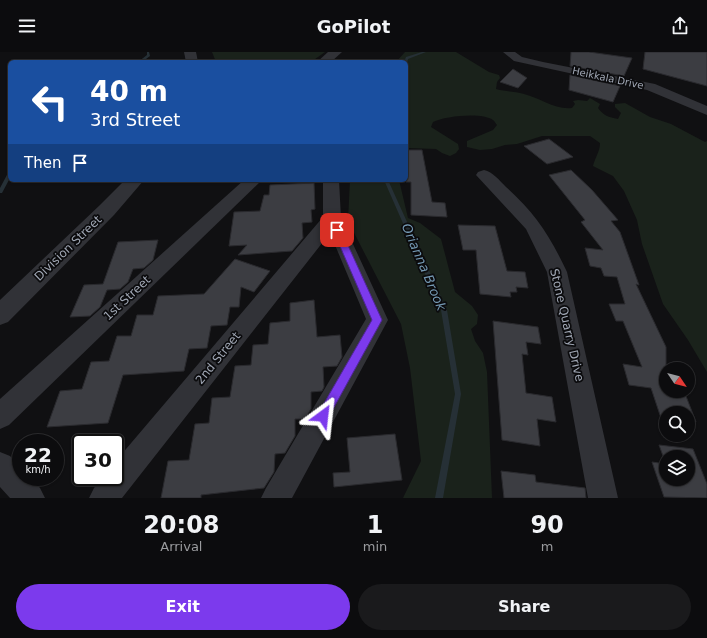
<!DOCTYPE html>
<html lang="en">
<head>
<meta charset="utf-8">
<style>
  body { margin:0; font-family:"DejaVu Sans",sans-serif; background:#1a1a1c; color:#f1f3f6; height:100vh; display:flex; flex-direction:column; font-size:15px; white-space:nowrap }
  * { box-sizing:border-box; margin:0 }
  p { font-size:13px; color:#9a9b9e }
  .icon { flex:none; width:22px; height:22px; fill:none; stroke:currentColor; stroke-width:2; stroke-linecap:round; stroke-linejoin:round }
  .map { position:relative; height:446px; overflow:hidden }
  .panel { display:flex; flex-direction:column; background:#0c0c0e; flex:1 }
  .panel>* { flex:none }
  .banner { position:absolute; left:8px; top:8px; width:400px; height:122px; border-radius:6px; box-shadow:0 1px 3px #0004,0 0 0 1px #2c2c2e; background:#1a4fa0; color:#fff; overflow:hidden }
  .needle { width:26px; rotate:125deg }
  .buttons { position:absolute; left:659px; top:310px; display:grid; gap:8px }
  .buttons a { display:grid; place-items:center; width:36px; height:36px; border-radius:50%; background:#0c0c0e; box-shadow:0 1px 3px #0004,0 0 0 1px #2c2c2e; font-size:20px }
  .speed { position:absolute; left:12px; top:382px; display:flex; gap:8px; font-size:20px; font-weight:700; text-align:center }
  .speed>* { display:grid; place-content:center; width:52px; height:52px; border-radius:50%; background:#0c0c0e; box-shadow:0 1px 3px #0004,0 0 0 1px #2c2c2e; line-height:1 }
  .speed small { font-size:10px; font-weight:400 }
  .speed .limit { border:2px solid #111; border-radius:6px; background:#fff; color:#111 }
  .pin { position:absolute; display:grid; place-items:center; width:34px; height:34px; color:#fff; margin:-17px; border-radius:8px; box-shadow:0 2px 6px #0006 }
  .me { position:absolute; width:44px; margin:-22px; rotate:30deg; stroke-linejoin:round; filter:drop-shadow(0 0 3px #0008) }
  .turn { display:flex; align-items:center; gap:14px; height:84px; padding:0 16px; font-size:18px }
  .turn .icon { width:52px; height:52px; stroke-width:2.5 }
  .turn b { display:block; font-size:28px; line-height:34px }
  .then { display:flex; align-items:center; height:38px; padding:0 16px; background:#0003; gap:8px; font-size:15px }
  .eta { display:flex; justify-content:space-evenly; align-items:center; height:68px; text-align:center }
  .eta b { font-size:24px; font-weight:600; line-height:28px }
  .button { display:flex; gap:8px; margin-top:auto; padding:8px 16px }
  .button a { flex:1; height:46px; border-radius:24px; background:#7c3aed; color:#fff; font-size:16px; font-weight:600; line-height:46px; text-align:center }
  .button a+a { background:#1a1a1c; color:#f1f3f6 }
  header { display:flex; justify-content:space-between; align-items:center; height:52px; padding:0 16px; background:#0c0c0e; font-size:18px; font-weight:600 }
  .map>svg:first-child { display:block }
  .green { fill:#1a221b }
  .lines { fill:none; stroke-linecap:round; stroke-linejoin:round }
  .stream { fill:#263036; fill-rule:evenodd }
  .building { fill:#3c3d42; stroke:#2a2a2e; fill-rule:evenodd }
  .minor { fill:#313237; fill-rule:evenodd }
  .tertiary { fill:#313237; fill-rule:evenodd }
  .route { fill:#7c3aed; stroke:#51269a }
  .labels { text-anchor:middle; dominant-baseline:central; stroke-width:3.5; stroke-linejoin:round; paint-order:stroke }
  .far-street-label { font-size:10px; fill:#a0a7b4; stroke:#0b0b0d }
  .street-label { font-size:12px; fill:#a0a7b4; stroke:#0b0b0d }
  .water-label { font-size:13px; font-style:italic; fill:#7498b2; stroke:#0b0b0d }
</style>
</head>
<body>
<header><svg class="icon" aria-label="menu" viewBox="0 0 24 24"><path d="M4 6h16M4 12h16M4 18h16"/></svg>GoPilot<svg class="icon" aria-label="share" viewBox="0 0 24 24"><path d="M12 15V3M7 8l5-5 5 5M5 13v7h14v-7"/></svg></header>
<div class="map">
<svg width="707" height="446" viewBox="0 0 707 446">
  <rect width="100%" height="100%" fill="#101012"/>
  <g class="green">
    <polygon points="212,0 325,0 311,10 216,10"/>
    <path d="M405,0H456L489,20L499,23L500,26L497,30L496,37C506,40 515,39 524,42C540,46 555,58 572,56L575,52L573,49L578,48L587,49L590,46L600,52L598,56C604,64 608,65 618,67L621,61L615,55V52L625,51L650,65L671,72L705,90L707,89V320L688,288L663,252L642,192L637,168L624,139L613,124L593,114C595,105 600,100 600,91L590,84H542L517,92L505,93L492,97L480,98L467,95V89L493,78L497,73C495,71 495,69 493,68C482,60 445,64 433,70L431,75L458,92L459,97L456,101L450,104L442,101L436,97L406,96V10H396Z"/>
    <polygon points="350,128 399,128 408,166 420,171 441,187 455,240 472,254 478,263 477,272 471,277 475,289 483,301 487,320 492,446 403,446 421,409 410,316 401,272 348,169"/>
  </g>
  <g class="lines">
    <g class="stream">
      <polygon points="147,0 149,0 150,4 142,10 138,10 147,3"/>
      <polygon points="422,0 426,0 408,7 407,11 404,10 406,5"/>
      <polygon points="8,121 10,121 10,126 2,141 0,141 0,136"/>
      <polygon points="384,128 388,128 447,258 461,342 443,446 435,446 455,342 441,258"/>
    </g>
  </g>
  <g class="building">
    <polygon points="571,0 589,0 632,6 624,24 570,14"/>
    <polygon points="645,0 707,0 707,34 643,17"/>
    <polygon points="513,17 527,26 518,36 500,30"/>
    <polygon points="570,23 620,34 613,50 569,38"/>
    <polygon points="549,87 573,105 547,112 524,94"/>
    <polygon points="406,98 422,98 432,150 445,151 447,165 411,163 411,130 406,130"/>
    <polygon points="571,118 592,138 618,168 611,169 620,180 639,233 636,232 666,295 666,339 684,339 696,370 688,369 688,361 666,361 666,372 663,372 651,336 629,333 623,312 642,315 623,269 616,269 609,252 625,252 617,225 604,224 601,216 590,214 585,196 603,198 581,170 585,168 549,123"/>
    <polygon points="314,131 315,157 311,158 312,170 302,171 303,186 292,199 238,203 247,193 229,194 234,160 260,159 264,143 269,143 270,133"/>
    <polygon points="458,173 495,174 507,219 525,220 528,236 516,235 517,240 510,240 511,245 480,242 476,198 463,198"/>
    <polygon points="158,188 153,208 144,216 133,217 128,230 120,237 107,238 100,255 90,264 70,265 84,233 103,232 118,190"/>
    <polygon points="235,207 270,219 254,240 241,235 239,255 230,255 227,273 211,274 207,296 189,297 184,319 123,323 108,371 47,375 60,339 82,337 91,310 109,309 117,284 131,284 137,263 153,263 158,244 204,242"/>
    <polygon points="314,248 317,285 340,283 342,305 337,314 323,315 324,335 322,339 311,340 311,357 305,367 295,367 295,384 285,401 275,402 274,420 264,436 201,443 201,446 161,446 168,409 189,408 195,372 209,371 212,346 230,345 235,314 251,313 253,293 268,292 270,271 290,269 290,251"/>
    <polygon points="493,269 538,275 541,292 526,290 528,303 522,302 526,341 552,345 556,370 537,367 540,394 502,388"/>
    <polygon points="395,382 402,428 334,435 333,421 350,420 347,386"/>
    <path d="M659,393L693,397L707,432V446L664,445L652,410L666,412ZM666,405H688V427H666Z"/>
    <polygon points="501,419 535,423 536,430 585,436 586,446 504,446"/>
  </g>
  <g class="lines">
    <g class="minor">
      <polygon points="503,0 515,0 522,5 543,10 655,32 707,54 707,63 647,38 514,9"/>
      <path d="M484,118C493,120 499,128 506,135C535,161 550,184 567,220L618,446H588L547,220L526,177L476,123L478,120Z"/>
      <polygon points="244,128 262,128 9,373 0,377 0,347"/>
      <polygon points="323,128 339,128 341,166 388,268 292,446 261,446 266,436 366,267 330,181 122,446 89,446 94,436 103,425 115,425 115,410 323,165"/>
      <polygon points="0,400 10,404 21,416 21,425 30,425 40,436 45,446 10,446 0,435"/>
    </g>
    <g class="tertiary">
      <polygon points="184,0 196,0 198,10 186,10"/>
      <polygon points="328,0 342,0 331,10 317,10"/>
      <polygon points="125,128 144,128 114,163 8,270 0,273 0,248 100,153"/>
    </g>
  </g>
  <polygon class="route" points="337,175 341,178 382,268 327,368 323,370 319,368 317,364 319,360 372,268 333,178"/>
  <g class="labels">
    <g class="far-street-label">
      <text transform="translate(608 26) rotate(12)">Heikkala Drive</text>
    </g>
    <g class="street-label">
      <text transform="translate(68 196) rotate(-44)">Division Street</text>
      <text transform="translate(127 246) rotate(-43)">1st Street</text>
      <text transform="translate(567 273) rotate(77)">Stone Quarry Drive</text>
      <text transform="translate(218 306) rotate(-51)">2nd Street</text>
    </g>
    <g class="water-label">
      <text transform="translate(424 215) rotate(67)">Orianna Brook</text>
    </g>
  </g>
</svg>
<div class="buttons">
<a><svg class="needle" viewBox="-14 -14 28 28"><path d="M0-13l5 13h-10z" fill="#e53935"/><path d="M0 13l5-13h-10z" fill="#9a9b9e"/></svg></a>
<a><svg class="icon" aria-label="search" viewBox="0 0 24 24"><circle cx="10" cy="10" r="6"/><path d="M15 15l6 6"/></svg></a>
<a><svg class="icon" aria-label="layers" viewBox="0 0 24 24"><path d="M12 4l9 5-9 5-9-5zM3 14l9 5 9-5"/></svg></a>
</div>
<div class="speed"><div>22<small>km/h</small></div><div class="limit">30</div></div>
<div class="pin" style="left:337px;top:178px;background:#d93025"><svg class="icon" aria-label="arrive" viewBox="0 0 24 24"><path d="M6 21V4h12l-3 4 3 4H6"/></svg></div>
<svg class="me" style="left:323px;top:364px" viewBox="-20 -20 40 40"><path d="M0-17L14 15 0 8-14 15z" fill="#7c3aed" stroke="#fff" stroke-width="4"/></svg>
<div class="banner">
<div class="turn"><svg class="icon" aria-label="left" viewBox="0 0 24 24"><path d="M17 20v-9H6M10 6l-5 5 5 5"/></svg><div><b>40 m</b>3rd Street</div></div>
<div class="then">Then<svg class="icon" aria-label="arrive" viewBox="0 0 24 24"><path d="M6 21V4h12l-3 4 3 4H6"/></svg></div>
</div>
</div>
<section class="panel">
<div class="eta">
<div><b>20:08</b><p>Arrival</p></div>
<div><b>1</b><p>min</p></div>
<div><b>90</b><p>m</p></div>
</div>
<div class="button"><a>Exit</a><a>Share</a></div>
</section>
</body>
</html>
